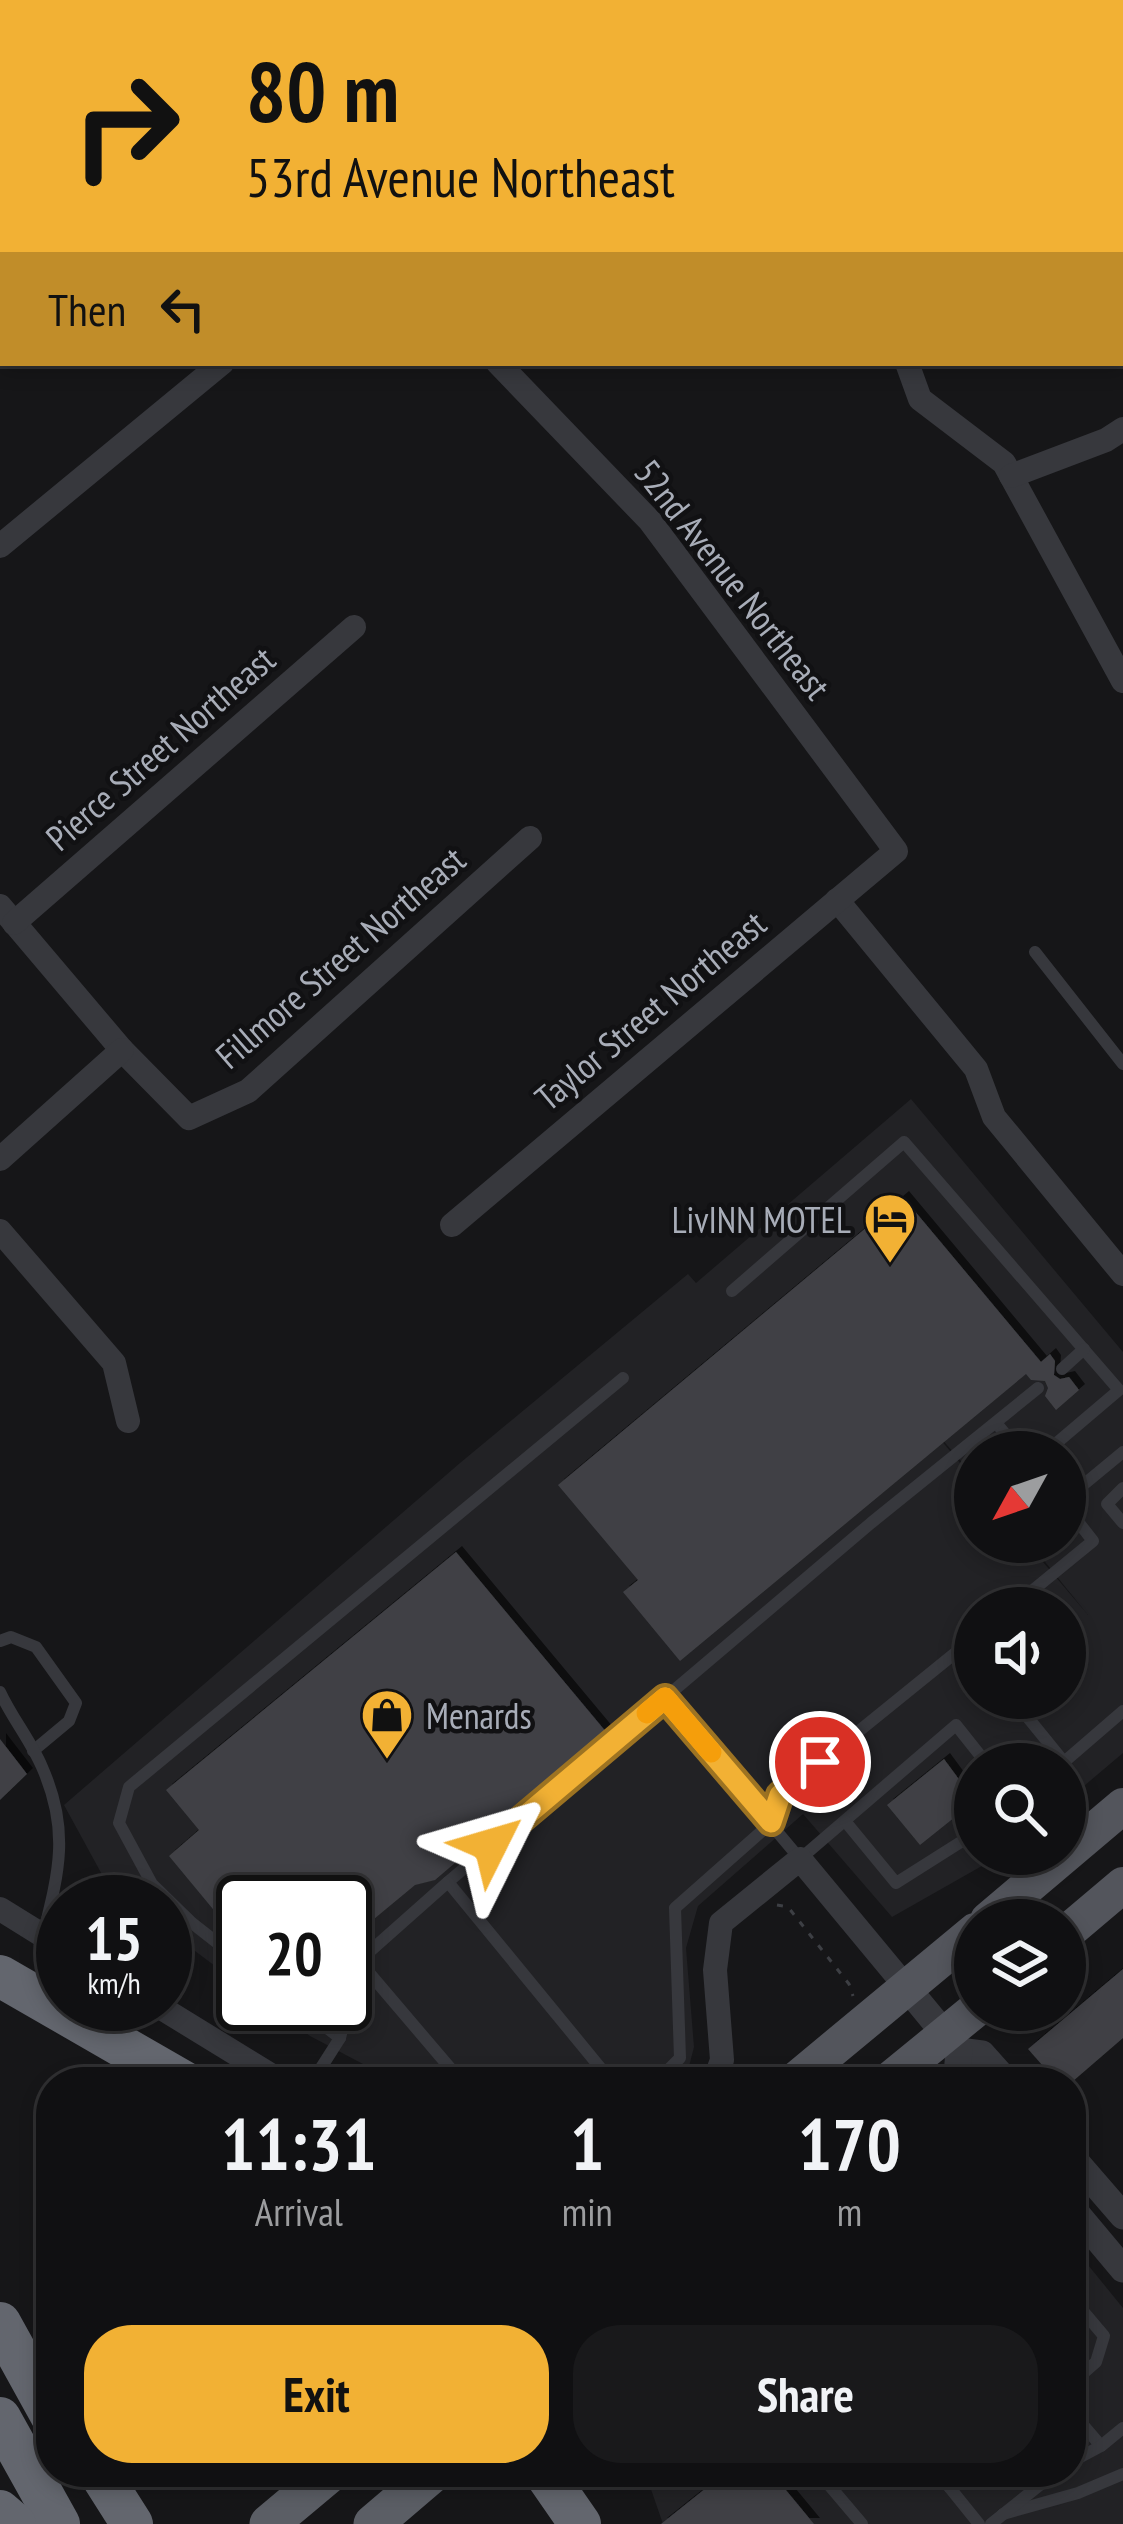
<!DOCTYPE html>
<html lang="en">
<head>
<meta charset="utf-8">
<style>
  body { margin:0; font-family:"PT Sans Narrow",sans-serif; background:#19191b; color:#f1f3f6; height:100vh; display:flex; flex-direction:column; font-size:45px; white-space:nowrap }
  * { box-sizing:border-box; margin:0 }
  p { font-size:39px; color:#9c9d9f }
  .icon { flex:none; width:66px; height:66px; fill:none; stroke:currentColor; stroke-width:2; stroke-linecap:round; stroke-linejoin:round }
  .map { position:relative; flex:1; overflow:hidden }
  .side { position:absolute; left:36px; top:2067px; width:1050px; height:420px; display:flex; flex-direction:column; background:#101012; border-radius:48px; box-shadow:0 6px 18px #0003,0 0 0 3px #303032 }
  .side>* { flex:none }
  .banner { position:absolute; left:0px; top:0px; width:1125px; height:366px; box-shadow:0 6px 18px #0003,0 0 0 3px #303032; background:#f2b134; color:#111; overflow:hidden }
  .needle { width:78px; rotate:230deg }
  .fabs { position:absolute; left:954px; top:1431px; display:grid; gap:24px }
  .fabs a { display:grid; place-items:center; width:132px; height:132px; border-radius:50%; background:#101012; box-shadow:0 6px 18px #0003,0 0 0 3px #303032; font-size:60px }
  .speed { position:absolute; left:36px; top:1875px; display:flex; gap:24px; font-size:60px; font-weight:700; text-align:center }
  .speed>* { display:grid; place-content:center; width:156px; height:156px; border-radius:50%; background:#101012; box-shadow:0 6px 18px #0003,0 0 0 3px #303032; line-height:1 }
  .speed small { font-size:30px; font-weight:400 }
  .speed .limit { border:6px solid #111; border-radius:18px; background:#fff; color:#111 }
  .pin { position:absolute; display:grid; place-items:center; width:102px; height:102px; color:#fff; margin:-51px; border:6px solid #fff; border-radius:50%; box-shadow:0 3px 12px #0007 }
  .me { position:absolute; width:132px; margin:-66px; rotate:50deg; stroke-linejoin:round; filter:drop-shadow(0 0 9px #0008) }
  .turn { display:flex; align-items:center; gap:42px; height:252px; padding:0 48px; font-size:54px }
  .turn .icon { width:156px; height:156px; stroke-width:2.5 }
  .turn b { display:block; font-size:84px; line-height:102px }
  .then { display:flex; align-items:center; height:114px; padding:0 48px; background:#0003; gap:24px; font-size:45px }
  .eta { display:flex; justify-content:space-evenly; align-items:center; height:204px; text-align:center }
  .eta b { font-size:72px; font-weight:800; line-height:84px }
  .primary-button { display:flex; gap:24px; margin-top:auto; padding:24px 48px }
  .primary-button a { flex:1; height:138px; border-radius:48px; background:#f2b134; color:#111; font-size:48px; font-weight:800; line-height:138px; text-align:center }
  .primary-button a+a { background:#19191b; color:#f1f3f6 }
  .map>svg:first-child { display:block }
  .built { fill:#222225; fill-rule:evenodd }
  .building { fill:#404145; filter:url(#shadow) }
  .lines { fill:none; stroke-linecap:round; stroke-linejoin:round }
  .path { stroke:#3d3f44; stroke-width:3; stroke-dasharray:6 9; stroke-linecap:butt }
  .service { stroke:#37383d; stroke-width:12 }
  .minor { stroke:#37383d; stroke-width:24 }
  .tertiary { stroke:#37383d; stroke-width:27 }
  .primary { stroke:#53555c; stroke-width:36 }
  .trunk { stroke:#5b5e65; stroke-width:39 }
  .motorway { stroke:#63666e; stroke-width:42 }
  .route-casing { stroke:#9d7322; stroke-width:30 }
  .route { stroke:#f2b134; stroke-width:21 }
  .slow { stroke:#f59e0b; stroke-width:21 }
  .labels { text-anchor:middle; dominant-baseline:central; stroke-width:9; stroke-linejoin:round; paint-order:stroke }
  .street-label { font-size:36px; fill:#a8adb8; stroke:#111113 }
  .poi-label { font-size:36px; fill:#a8adb8; stroke:#111113; text-anchor:end }
</style>
</head>
<body>
<div class="map">
<svg width="1123" height="2524" viewBox="0 0 1123 2524">
  <defs>
    <filter id="shadow"><feDropShadow dx="6" dy="-6" stdDeviation="0" flood-color="#0009"/></filter>
  </defs>
  <rect width="100%" height="100%" fill="#161618"/>
  <g class="built">
    <path d="M911,1099L1123,1352V1753L1065,1802V1764H975V1854H1003L892,1917L803,1814L698,1906L686,1948L694,2047L685,2082H397L310,2036L267,2004H345V1902H243V1987L179,1939L165,1945V1902H117L64,1805L460,1463L688,1274L696,1283ZM911,1404L975,1477V1452H1065V1542H1029L1088,1615L1026,1542H975V1481ZM975,1608H1065V1698H975Z"/>
    <polygon points="1071,2244 1123,2308 1123,2524 663,2524 645,2472 1071,2472"/>
  </g>
  <g class="building">
    <polygon points="903,1197 1041,1362 1050,1354 1055,1361 1054,1375 1060,1379 1069,1377 1079,1390 1056,1410 1045,1396 1048,1388 1045,1381 1031,1380 1026,1374 680,1661 623,1592 638,1580 558,1485"/>
    <polygon points="456,1552 607,1733 480,1834 476,1845 435,1880 415,1885 345,1943 345,1902 243,1902 243,1924 222,1920 169,1856 199,1830 166,1790"/>
    <polygon points="0,1739 27,1774 0,1800"/>
    <polygon points="944,1759 975,1801 920,1845 887,1805"/>
    <polygon points="1123,1969 1123,2038 1072,2082 1057,2082 1028,2049"/>
    <polygon points="742,2472 771,2472 814,2524 661,2524 711,2484 718,2480 724,2488"/>
  </g>
  <g class="lines">
    <polyline class="path" points="777,1905 788,1907 849,1984 853,1996"/>
    <g class="service">
      <polyline points="1035,952 1123,1064"/>
      <polyline points="732,1291 904,1142 1119,1390 1046,1452"/>
      <polyline points="1062,1369 1084,1349"/>
      <polyline points="997,1424 1020,1452"/>
      <polyline points="1123,1488 1107,1504 1123,1523"/>
      <polyline points="1065,1500 1123,1452"/>
      <polyline points="1011,1608 1093,1541 1065,1505"/>
      <polyline points="0,1641 11,1637 36,1647 76,1703 69,1721 33,1751"/>
      <path d="M0,1692C12,1718 31,1741 42,1767C70,1830 59,1872 43,1935"/>
      <polyline points="665,1698 800,1859 956,1725 987,1764"/>
      <polyline points="1012,1698 1064,1762 1123,1711"/>
      <polyline points="845,1821 896,1883 975,1833"/>
      <polyline points="448,1882 871,1523 1038,1388"/>
      <polyline points="359,1961 462,2082"/>
      <polyline points="243,1963 192,1923 152,1884 119,1823 129,1787 623,1378"/>
      <polyline points="296,2004 340,2038"/>
      <polyline points="312,2082 340,2038 359,1961 448,1882 612,2082"/>
      <polyline points="656,2082 680,2058 675,1908 771,1823 780,1795 975,1637"/>
      <polyline points="1071,2297 1104,2336 1096,2362 1071,2384"/>
      <polyline points="1071,2411 1101,2446"/>
      <polyline points="1071,2462 1101,2446 1123,2428"/>
      <polyline points="818,2472 862,2524"/>
      <polyline points="937,2472 950,2488"/>
      <polyline points="969,2472 950,2488 979,2524"/>
      <polyline points="1003,2514 1078,2493 1123,2474"/>
      <polyline points="991,2524 1056,2472"/>
    </g>
    <g class="minor">
      <polyline points="71,0 81,3"/>
      <polyline points="543,0 546,3"/>
      <polyline points="452,3 455,0"/>
      <polyline points="737,3 741,0"/>
      <polyline points="0,74 3,70"/>
      <polyline points="1122,145 1123,144"/>
      <polyline points="907,363 920,399 1004,463 1123,681"/>
      <polyline points="1011,476 1106,440 1123,429"/>
      <polyline points="0,546 222,363"/>
      <polyline points="837,900 976,1069 994,1117 1123,1274"/>
      <polyline points="0,906 122,1050 189,1118 248,1091 530,838"/>
      <polyline points="14,923 354,627"/>
      <polyline points="0,1159 122,1050"/>
      <polyline points="452,1225 896,851 650,521 498,363"/>
      <polyline points="0,1231 114,1363 128,1421"/>
      <polyline points="0,1909 63,1948"/>
      <polyline points="155,2004 282,2082"/>
      <polyline points="714,2082 722,2060 715,1970 721,1923 800,1859 907,1988"/>
    </g>
    <g class="tertiary">
      <polyline points="907,1988 959,2051 982,2054 1007,2082"/>
      <polyline points="959,2051 957,2075 963,2082"/>
      <polyline points="1071,2156 1123,2216"/>
      <polyline points="1071,2207 1123,2269"/>
    </g>
    <g class="primary">
      <polyline points="988,1920 1123,1806"/>
      <polyline points="1065,1934 1123,1885"/>
      <polyline points="793,2082 975,1931"/>
      <polyline points="887,2082 975,2010"/>
    </g>
    <g class="trunk">
      <polyline points="269,2524 331,2472"/>
      <polyline points="373,2524 434,2472"/>
    </g>
    <g class="motorway">
      <polyline points="0,1976 184,2082"/>
      <polyline points="0,2323 51,2415"/>
      <polyline points="0,2418 59,2524"/>
      <polyline points="99,2472 132,2524"/>
      <polyline points="544,2472 580,2524"/>
      <polyline points="0,2511 15,2524"/>
    </g>
  </g>
  <g class="lines">
    <g class="route-casing">
      <polyline id="route" points="491,1845 665,1698 771,1822 780,1795 820,1762"/>
    </g>
    <use href="#route" class="route"/>
    <polyline class="slow" points="647,1713 665,1698 711,1752"/>
  </g>
  <defs>
    <g id="hotel-pin" transform="scale(2.7)"><path d="M0 17L-7.5 6A9.5 9.5 0 1 1 7.5 6Z" fill="#f2b134" stroke="#111113"/><path d="M-6-4.5h1.5V1H6V5H4.5V3h-9V5H-6ZM-4 0a1.8 1.8 0 1 1 3.6 0ZM.5 0V-2.5h3Q6-2.5 6 0Z" fill="#111"/></g>
    <g id="shop-pin" transform="scale(2.7)"><path d="M0 17L-7.5 6A9.5 9.5 0 1 1 7.5 6Z" fill="#f2b134" stroke="#111113"/><path d="M-5-2.5h2.3a2.7 3.5 0 0 1 5.4 0H5L5.5 6h-11ZM-1.5-2.5h3a1.5 2.3 0 0 0-3 0Z" fill="#111"/></g>
  </defs>
  <g fill-rule="evenodd">
    <use href="#hotel-pin" x="890" y="1219"/>
    <use href="#shop-pin" x="387" y="1715"/>
  </g>
  <g class="labels">
    <g class="street-label">
      <text transform="translate(733 579) rotate(52)">52nd Avenue Northeast</text>
      <text transform="translate(160 748) rotate(-41)">Pierce Street Northeast</text>
      <text transform="translate(340 957) rotate(-41)">Fillmore Street Northeast</text>
      <text transform="translate(650 1010) rotate(-40)">Taylor Street Northeast</text>
    </g>
    <g class="poi-label">
      <text x="851" y="1219">LivINN MOTEL</text>
      <text x="426" y="1715" text-anchor="start">Menards</text>
    </g>
  </g>
</svg>
<div class="fabs">
<a><svg class="needle" viewBox="-14 -14 28 28"><path d="M0-13l5 13h-10z" fill="#e53935"/><path d="M0 13l5-13h-10z" fill="#9c9d9f"/></svg></a>
<a><svg class="icon" aria-label="sound" viewBox="0 0 24 24"><path d="M4 9h4l5-4v14l-5-4H4zM17 9q2 3 0 6"/></svg></a>
<a><svg class="icon" aria-label="search" viewBox="0 0 24 24"><circle cx="10" cy="10" r="6"/><path d="M15 15l6 6"/></svg></a>
<a><svg class="icon" aria-label="layers" viewBox="0 0 24 24"><path d="M12 4l9 5-9 5-9-5zM3 14l9 5 9-5"/></svg></a>
</div>
<div class="speed"><div>15<small>km/h</small></div><div class="limit">20</div></div>
<div class="pin" style="left:820px;top:1762px;background:#d93025"><svg class="icon" aria-label="arrive" viewBox="0 0 24 24"><path d="M6 21V4h12l-3 4 3 4H6"/></svg></div>
<svg class="me" style="left:491px;top:1845px" viewBox="-20 -20 40 40"><path d="M0-17L14 15 0 8-14 15z" fill="#f2b134" stroke="#fff" stroke-width="4"/></svg>
<div class="banner">
<div class="turn"><svg class="icon" aria-label="right" viewBox="0 0 24 24"><path d="M7 20v-9h11M14 6l5 5-5 5"/></svg><div><b>80 m</b>53rd Avenue Northeast</div></div>
<div class="then">Then<svg class="icon" aria-label="left" viewBox="0 0 24 24"><path d="M17 20v-9H6M10 6l-5 5 5 5"/></svg></div>
</div>
<section class="side">
<div class="eta">
<div><b>11:31</b><p>Arrival</p></div>
<div><b>1</b><p>min</p></div>
<div><b>170</b><p>m</p></div>
</div>
<div class="primary-button"><a>Exit</a><a>Share</a></div>
</section>
</div>
</body>
</html>
